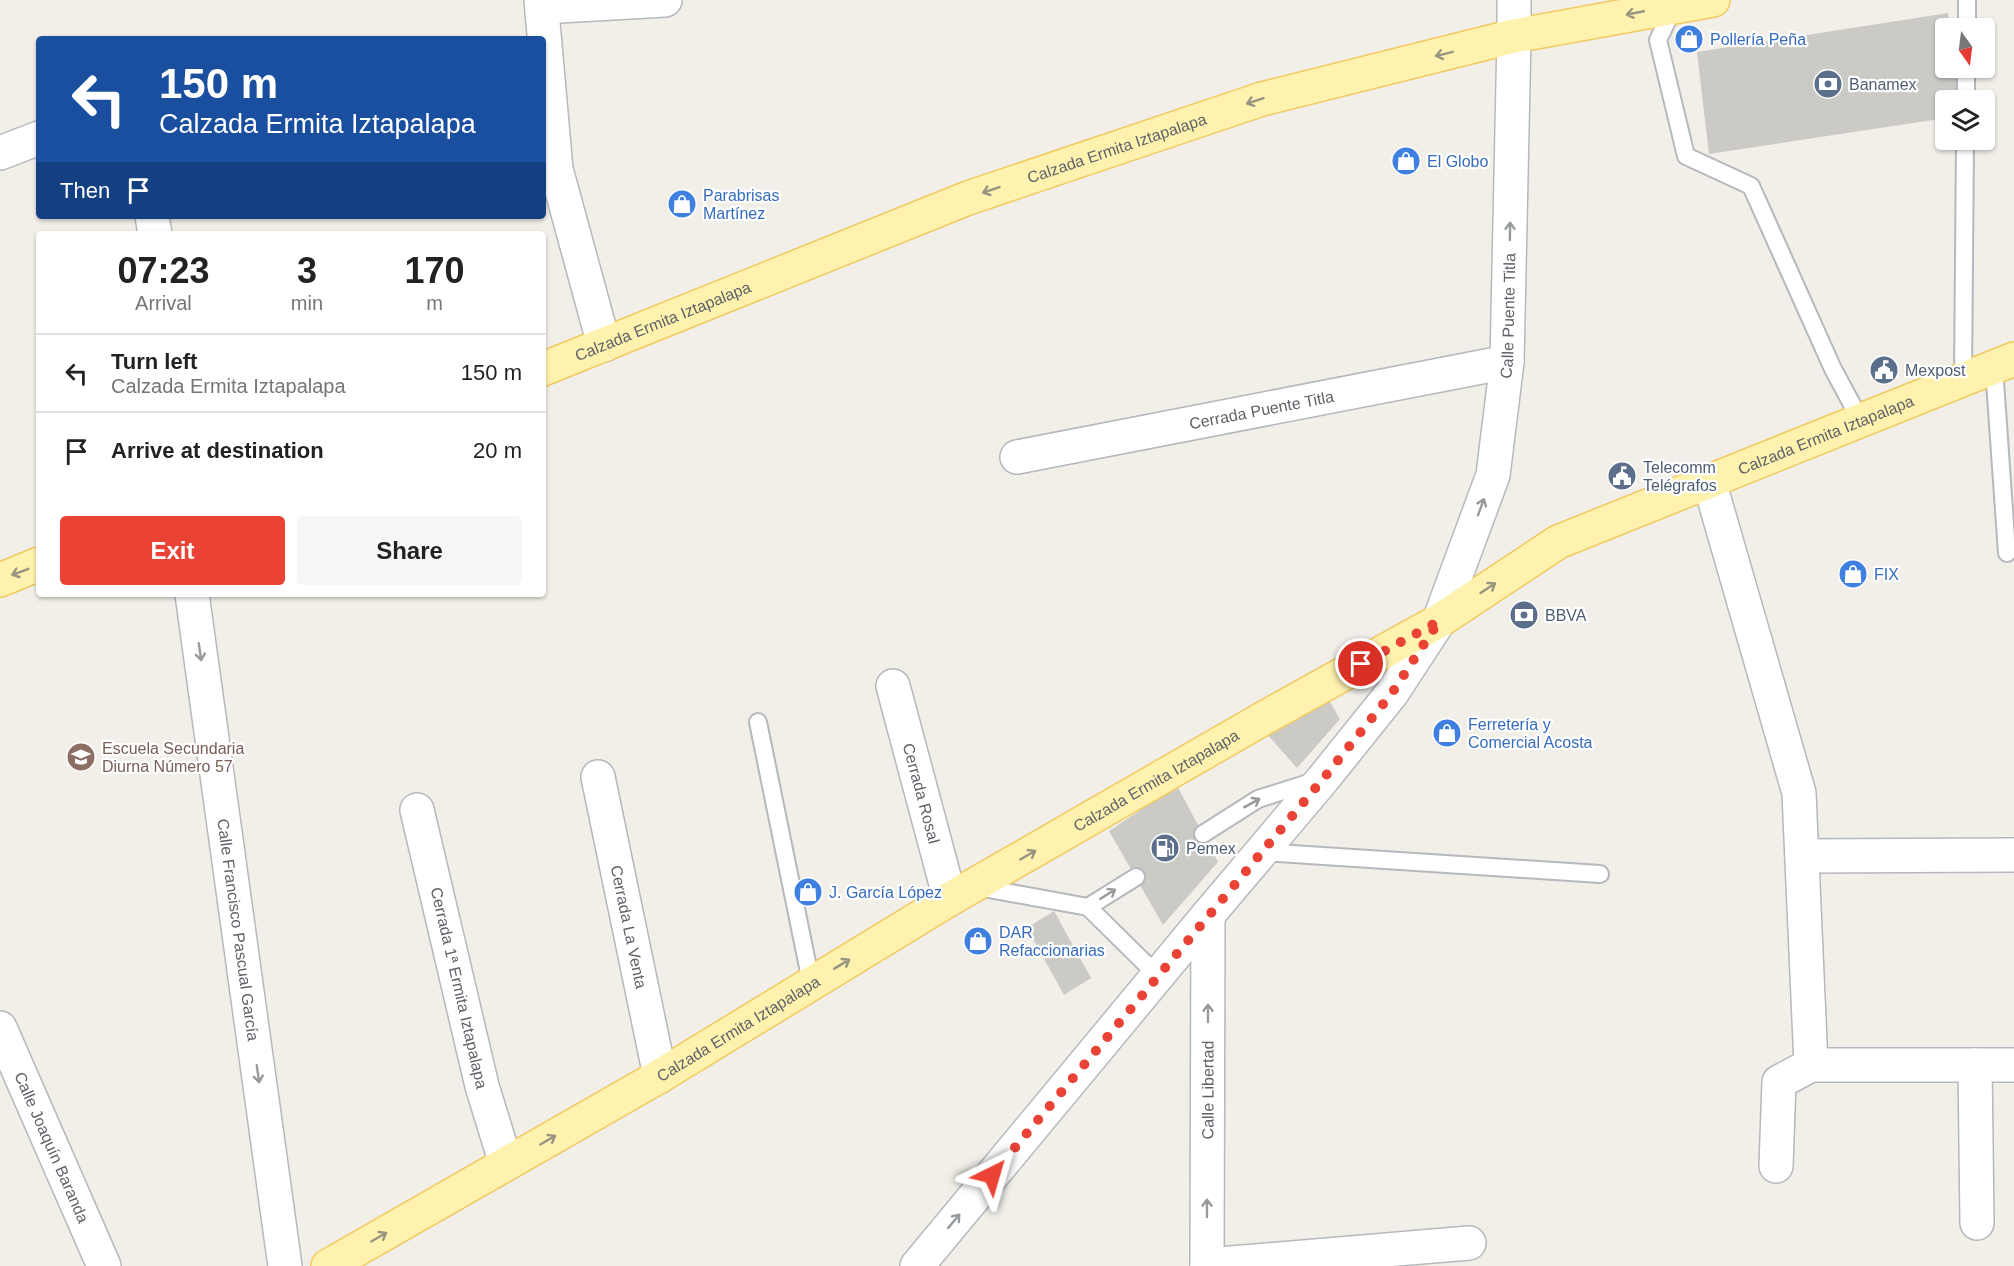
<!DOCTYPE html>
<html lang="en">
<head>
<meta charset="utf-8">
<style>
  body { margin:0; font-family:Arial,sans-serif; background:#f6f6f6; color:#222; height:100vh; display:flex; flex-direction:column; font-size:22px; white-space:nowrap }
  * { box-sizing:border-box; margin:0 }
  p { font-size:20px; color:#767676 }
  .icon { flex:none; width:33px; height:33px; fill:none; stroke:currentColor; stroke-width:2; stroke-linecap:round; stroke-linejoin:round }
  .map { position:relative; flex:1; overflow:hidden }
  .panel { position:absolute; left:36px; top:231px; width:510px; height:366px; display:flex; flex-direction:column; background:#fff; border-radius:6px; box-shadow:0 2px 4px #0004 }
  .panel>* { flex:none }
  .banner { position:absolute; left:36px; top:36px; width:510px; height:183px; border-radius:6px; box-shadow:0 2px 4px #0004; background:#1a4fa0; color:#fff; overflow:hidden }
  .needle { width:39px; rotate:166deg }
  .tools { position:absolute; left:1935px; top:18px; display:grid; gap:12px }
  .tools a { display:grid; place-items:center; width:60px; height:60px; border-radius:6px; background:#fff; box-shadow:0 2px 4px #0004; font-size:30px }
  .pin { position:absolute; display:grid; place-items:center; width:51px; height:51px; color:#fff; margin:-26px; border:3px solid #fff; border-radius:50%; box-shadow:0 2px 6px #0007 }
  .me { position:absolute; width:66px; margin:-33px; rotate:40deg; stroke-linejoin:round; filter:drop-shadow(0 0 4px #0008) }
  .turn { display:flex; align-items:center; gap:21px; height:126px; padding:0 24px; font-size:27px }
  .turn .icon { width:78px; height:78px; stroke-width:2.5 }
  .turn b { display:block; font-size:42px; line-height:51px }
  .then { display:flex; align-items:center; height:57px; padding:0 24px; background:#0003; gap:12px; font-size:22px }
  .eta { display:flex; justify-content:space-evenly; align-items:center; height:102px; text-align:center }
  .eta b { font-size:36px; font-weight:700; line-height:42px }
  .action { display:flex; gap:12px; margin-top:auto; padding:12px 24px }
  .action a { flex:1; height:69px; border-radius:6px; background:#ea4335; color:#fff; font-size:24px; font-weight:700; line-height:69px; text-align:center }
  .action a+a { background:#f6f6f6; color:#222 }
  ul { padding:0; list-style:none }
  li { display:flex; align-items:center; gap:18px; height:78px; padding:0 24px; border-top:2px solid #e0e0e0 }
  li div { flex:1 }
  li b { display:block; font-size:22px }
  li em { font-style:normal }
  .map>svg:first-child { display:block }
  .building { fill:#cccac5 }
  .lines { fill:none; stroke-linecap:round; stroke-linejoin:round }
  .lane-casing { stroke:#b5b8bc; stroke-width:20 }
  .street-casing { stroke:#b5b8bc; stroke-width:36 }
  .secondary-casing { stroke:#b6babf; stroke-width:36 }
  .primary-casing { stroke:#f2c960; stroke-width:36 }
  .lane { stroke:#fff; stroke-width:16 }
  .street { stroke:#fff; stroke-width:33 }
  .secondary { stroke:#fff; stroke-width:33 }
  .primary { stroke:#fff2af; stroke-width:33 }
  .oneway { stroke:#979581 }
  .oneway2 { stroke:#979a9d }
  .route { stroke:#ea4335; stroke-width:10; stroke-dasharray:0 18 }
  .labels { text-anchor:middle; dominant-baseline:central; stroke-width:4.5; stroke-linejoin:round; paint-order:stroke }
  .shop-label { font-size:16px; fill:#366cbe; stroke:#fff; text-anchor:start }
  .service-label { font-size:16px; fill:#4e5e75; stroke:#fff; text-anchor:start }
  .street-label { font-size:16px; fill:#5f6368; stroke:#fff }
  .education-label { font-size:16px; fill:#785e54; stroke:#fff; text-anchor:start }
</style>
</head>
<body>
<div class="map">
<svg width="2014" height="1266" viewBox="0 0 2014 1266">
  <rect width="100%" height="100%" fill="#f1efe8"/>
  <g class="building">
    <polygon points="1948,13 1950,28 1946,28 1946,68 1955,68 1958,100 1946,100 1946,118 1709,154 1697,52"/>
    <polygon points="1327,697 1340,719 1297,768 1266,733"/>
    <polygon points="1177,786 1218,862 1163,925 1109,831"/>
    <polygon points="1054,911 1091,978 1064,995 1027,928"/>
  </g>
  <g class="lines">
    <g class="lane-casing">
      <g id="lane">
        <polyline points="1674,7 1658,40 1686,156 1751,186 1833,369 1861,421"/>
        <polyline points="1967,28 1967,0"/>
        <polyline points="1966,100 1966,68"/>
        <polyline points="1994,367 2007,553"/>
        <polyline points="1963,379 1965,140"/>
        <polyline points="758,722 811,982"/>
        <polyline points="1203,834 1258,799 1315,781"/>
        <polyline points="1261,852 1600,874"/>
        <polyline points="1136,877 1088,907 1157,975"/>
        <polyline points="978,887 1088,907"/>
      </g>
    </g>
    <g class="street-casing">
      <g id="street">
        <polyline points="541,0 556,169 604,345"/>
        <polyline points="542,7 665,0"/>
        <polyline points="1514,36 1514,0"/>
        <polyline points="0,153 39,138"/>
        <polyline points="152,216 155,234"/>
        <path id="s1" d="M1017,457L1507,362"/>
        <polyline points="1709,481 1799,793 1811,1065 2014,1065"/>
        <path id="s2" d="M192,594L285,1266"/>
        <path id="s3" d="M893,686L950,899"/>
        <path id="s4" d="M598,777L660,1076"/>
        <polyline points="417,810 482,1086 506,1164"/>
        <polyline points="1802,856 2014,855"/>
        <path id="s5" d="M0,1028L104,1266"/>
        <polyline points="1975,1065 1977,1223"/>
        <polyline points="1776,1166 1779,1082 1811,1065"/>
        <polyline points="1207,1265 1469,1243"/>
        <path id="s6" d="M1207,1266L1208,915"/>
      </g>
    </g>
    <g class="secondary-casing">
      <g id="secondary">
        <path id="s7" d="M917,1266L1208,915L1323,779L1392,693L1439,621L1493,475L1507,362L1514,36"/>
      </g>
    </g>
    <g class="primary-casing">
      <g id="primary">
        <path id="s8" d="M543,369L968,198L1262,99L1514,36L1713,0"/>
        <polyline points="0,580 39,564"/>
        <path id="s9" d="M328,1266L660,1076L950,899L1264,718L1439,621L1558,542L2014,359"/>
      </g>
    </g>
    <use href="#lane" class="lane"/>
    <use href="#street" class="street"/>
    <use href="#secondary" class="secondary"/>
    <use href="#primary" class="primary"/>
  </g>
  <defs><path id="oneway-shaft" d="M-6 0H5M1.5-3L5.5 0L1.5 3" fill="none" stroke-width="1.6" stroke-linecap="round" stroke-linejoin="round" transform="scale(1.5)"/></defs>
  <g class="oneway">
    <use href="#oneway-shaft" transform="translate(1635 13) rotate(169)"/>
    <use href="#oneway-shaft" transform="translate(1444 54) rotate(166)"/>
    <use href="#oneway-shaft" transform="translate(1255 101) rotate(162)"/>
    <use href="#oneway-shaft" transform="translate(991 190) rotate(161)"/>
    <use href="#oneway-shaft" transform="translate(20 572) rotate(159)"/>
    <use href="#oneway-shaft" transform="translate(1488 588) rotate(-33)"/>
    <use href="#oneway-shaft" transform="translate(1028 855) rotate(-30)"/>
    <use href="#oneway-shaft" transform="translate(842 964) rotate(-31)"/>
    <use href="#oneway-shaft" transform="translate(548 1140) rotate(-30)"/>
    <use href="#oneway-shaft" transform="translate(379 1237) rotate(-30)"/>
  </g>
  <g class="oneway2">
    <use href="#oneway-shaft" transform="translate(1510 231) rotate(-89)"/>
    <use href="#oneway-shaft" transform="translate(1481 507) rotate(-70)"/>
    <use href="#oneway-shaft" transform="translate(200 652) rotate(82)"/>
    <use href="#oneway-shaft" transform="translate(1252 803) rotate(-29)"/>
    <use href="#oneway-shaft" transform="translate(1108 894) rotate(-32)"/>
    <use href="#oneway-shaft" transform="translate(1208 1013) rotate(-90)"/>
    <use href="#oneway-shaft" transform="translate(258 1074) rotate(82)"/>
    <use href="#oneway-shaft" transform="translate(1207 1208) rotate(-90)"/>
    <use href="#oneway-shaft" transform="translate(954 1221) rotate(-50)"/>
  </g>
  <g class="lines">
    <polyline class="route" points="992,1175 1323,779 1392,693 1439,621 1361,664"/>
  </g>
  <defs>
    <g id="shop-disc" transform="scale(1.5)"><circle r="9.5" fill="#3f7fe0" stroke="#fff"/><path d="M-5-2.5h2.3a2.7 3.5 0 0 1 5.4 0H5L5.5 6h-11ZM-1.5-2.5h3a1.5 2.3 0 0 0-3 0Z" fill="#fff"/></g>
    <g id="bank-disc" transform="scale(1.5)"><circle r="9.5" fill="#5c6f8a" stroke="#fff"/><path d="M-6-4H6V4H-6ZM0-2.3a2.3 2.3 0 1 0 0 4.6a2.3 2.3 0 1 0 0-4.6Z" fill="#fff"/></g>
    <g id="civic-disc" transform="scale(1.5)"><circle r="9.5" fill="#5c6f8a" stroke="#fff"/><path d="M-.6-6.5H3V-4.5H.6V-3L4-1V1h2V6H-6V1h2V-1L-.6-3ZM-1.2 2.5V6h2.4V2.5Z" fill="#fff"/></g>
    <g id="school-disc" transform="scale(1.5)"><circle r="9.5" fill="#8d6e63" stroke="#fff"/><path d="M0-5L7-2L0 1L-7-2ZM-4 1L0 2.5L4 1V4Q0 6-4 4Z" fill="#fff"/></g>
    <g id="fuel-disc" transform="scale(1.5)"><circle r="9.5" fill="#5c6f8a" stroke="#fff"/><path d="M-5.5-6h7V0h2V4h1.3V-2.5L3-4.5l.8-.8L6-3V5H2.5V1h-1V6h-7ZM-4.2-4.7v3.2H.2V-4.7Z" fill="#fff"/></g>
  </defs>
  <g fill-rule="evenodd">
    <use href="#shop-disc" x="1689" y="39"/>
    <use href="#bank-disc" x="1828" y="84"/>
    <use href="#shop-disc" x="1406" y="161"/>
    <use href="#shop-disc" x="682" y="204"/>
    <use href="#civic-disc" x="1884" y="370"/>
    <use href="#civic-disc" x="1622" y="476"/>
    <use href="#shop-disc" x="1853" y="574"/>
    <use href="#bank-disc" x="1524" y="615"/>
    <use href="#shop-disc" x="1447" y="733"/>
    <use href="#school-disc" x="81" y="757"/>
    <use href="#fuel-disc" x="1165" y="848"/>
    <use href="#shop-disc" x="808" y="892"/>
    <use href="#shop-disc" x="978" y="941"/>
  </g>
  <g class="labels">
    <g class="shop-label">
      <text x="1710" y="39">Pollería Peña</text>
      <text x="1427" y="161">El Globo</text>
      <text x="703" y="195">Parabrisas<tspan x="703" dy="18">Martínez</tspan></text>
      <text x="1874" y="574">FIX</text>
      <text x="1468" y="724">Ferretería y<tspan x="1468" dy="18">Comercial Acosta</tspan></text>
      <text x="829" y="892">J. García López</text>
      <text x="999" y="932">DAR<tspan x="999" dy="18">Refaccionarias</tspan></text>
    </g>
    <g class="service-label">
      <text x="1849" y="84">Banamex</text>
      <text x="1905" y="370">Mexpost</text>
      <text x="1643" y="467">Telecomm<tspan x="1643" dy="18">Telégrafos</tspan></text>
      <text x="1545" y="615">BBVA</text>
      <text x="1186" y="848">Pemex</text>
    </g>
    <g class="street-label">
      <text stroke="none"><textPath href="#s8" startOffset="615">Calzada Ermita Iztapalapa</textPath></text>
      <text stroke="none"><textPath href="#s7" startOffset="1146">Calle Puente Titla</textPath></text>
      <text stroke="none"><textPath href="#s8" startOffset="129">Calzada Ermita Iztapalapa</textPath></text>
      <text stroke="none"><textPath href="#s1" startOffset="249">Cerrada Puente Titla</textPath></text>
      <text stroke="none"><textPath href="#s9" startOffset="1716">Calzada Ermita Iztapalapa</textPath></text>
      <text stroke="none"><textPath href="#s9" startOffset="960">Calzada Ermita Iztapalapa</textPath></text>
      <text stroke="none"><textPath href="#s3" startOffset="111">Cerrada Rosal</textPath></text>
      <text stroke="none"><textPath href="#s4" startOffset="153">Cerrada La Venta</textPath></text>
      <text stroke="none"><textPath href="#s2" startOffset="339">Calle Francisco Pascual García</textPath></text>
      <text transform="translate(459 988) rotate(77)">Cerrada 1ª Ermita Iztapalapa</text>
      <text stroke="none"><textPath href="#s9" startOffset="474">Calzada Ermita Iztapalapa</textPath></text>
      <text stroke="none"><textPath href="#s6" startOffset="176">Calle Libertad</textPath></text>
      <text stroke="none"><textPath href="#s5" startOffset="130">Calle Joaquín Baranda</textPath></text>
    </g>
    <g class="education-label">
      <text x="102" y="748">Escuela Secundaria<tspan x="102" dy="18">Diurna Número 57</tspan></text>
    </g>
  </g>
</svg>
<div class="tools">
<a><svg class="needle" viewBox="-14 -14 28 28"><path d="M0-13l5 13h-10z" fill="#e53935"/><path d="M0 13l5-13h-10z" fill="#767676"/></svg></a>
<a><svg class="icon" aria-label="layers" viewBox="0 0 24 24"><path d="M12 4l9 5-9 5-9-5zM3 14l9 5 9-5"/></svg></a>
</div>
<div class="pin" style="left:1361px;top:664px;background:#d93025"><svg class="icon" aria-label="arrive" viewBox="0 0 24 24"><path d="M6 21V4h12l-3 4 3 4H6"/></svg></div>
<svg class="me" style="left:992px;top:1175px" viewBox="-20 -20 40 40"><path d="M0-17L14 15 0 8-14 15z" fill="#ea4335" stroke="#fff" stroke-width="4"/></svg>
<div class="banner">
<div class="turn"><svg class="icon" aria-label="left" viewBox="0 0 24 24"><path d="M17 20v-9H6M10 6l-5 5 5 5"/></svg><div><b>150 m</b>Calzada Ermita Iztapalapa</div></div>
<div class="then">Then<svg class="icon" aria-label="arrive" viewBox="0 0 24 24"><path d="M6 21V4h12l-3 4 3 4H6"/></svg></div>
</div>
<section class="panel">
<div class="eta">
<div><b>07:23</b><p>Arrival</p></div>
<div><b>3</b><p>min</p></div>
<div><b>170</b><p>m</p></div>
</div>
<ul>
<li><svg class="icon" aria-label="left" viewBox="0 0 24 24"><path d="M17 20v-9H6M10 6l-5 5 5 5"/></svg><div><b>Turn left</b><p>Calzada Ermita Iztapalapa</p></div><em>150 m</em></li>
<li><svg class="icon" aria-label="arrive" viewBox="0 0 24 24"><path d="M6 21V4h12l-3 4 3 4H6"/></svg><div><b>Arrive at destination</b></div><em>20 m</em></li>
</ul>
<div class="action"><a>Exit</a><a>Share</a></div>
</section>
</div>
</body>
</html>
